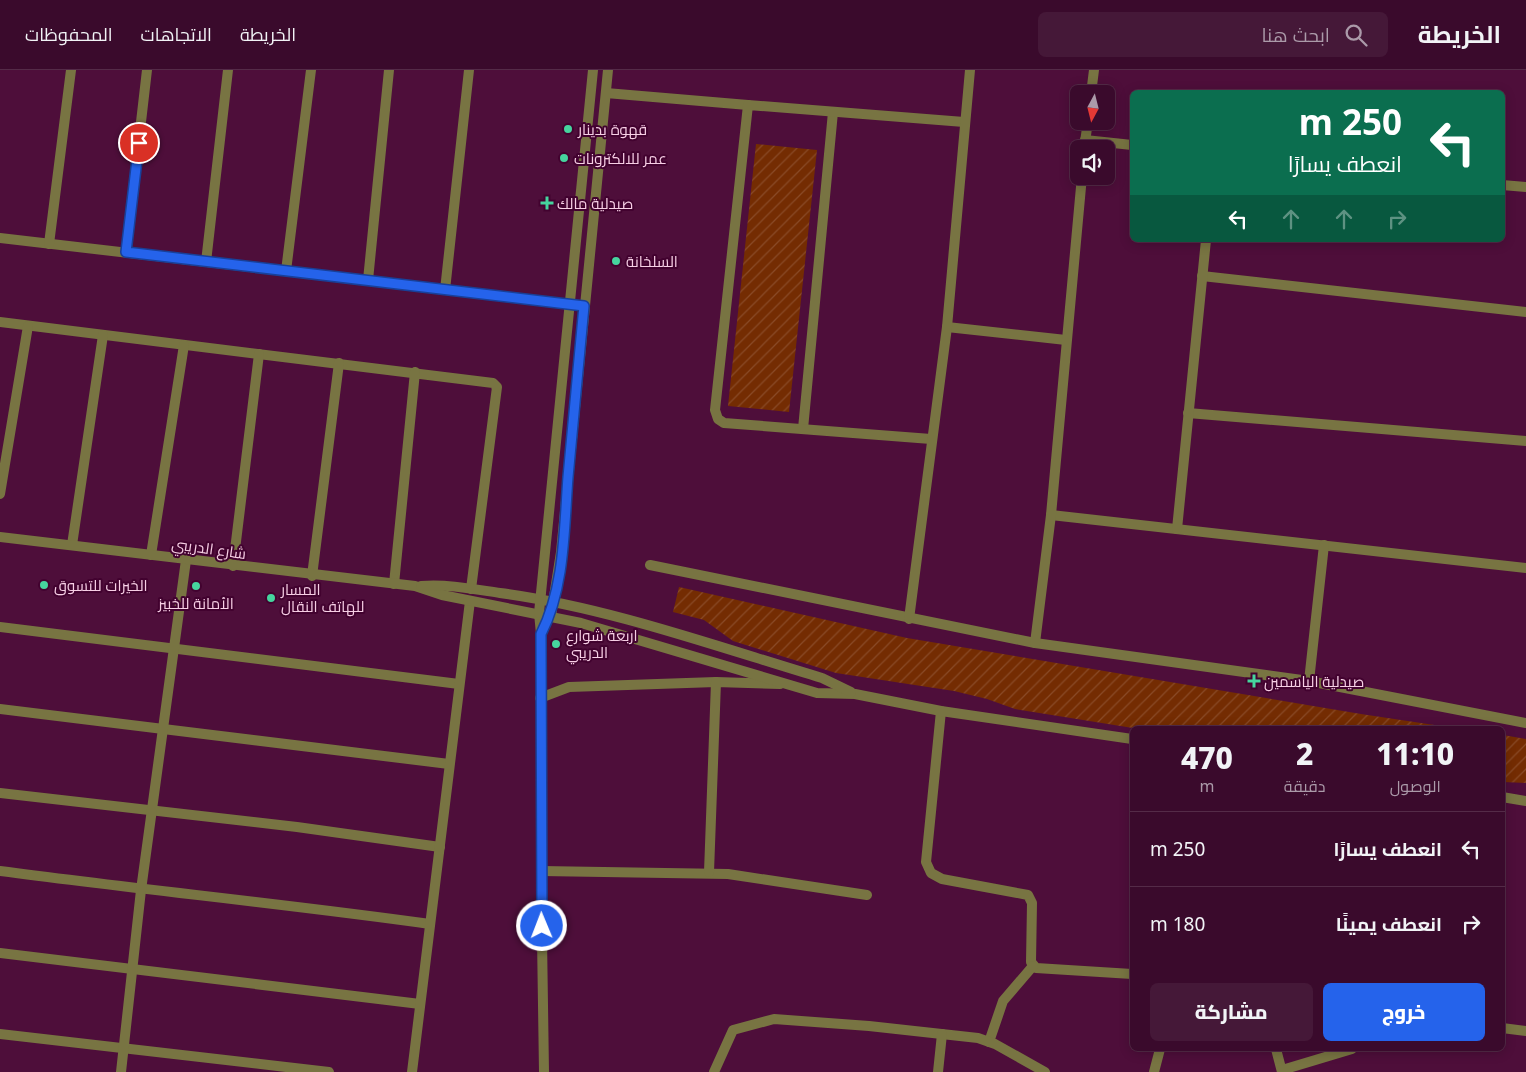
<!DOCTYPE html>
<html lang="ar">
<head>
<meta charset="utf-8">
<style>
  body { margin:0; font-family:"Noto Sans",Cairo,sans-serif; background:#451838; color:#f1f3f6; direction:rtl; height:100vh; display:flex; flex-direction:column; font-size:19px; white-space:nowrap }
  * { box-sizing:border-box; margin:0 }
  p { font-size:16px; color:#ab9aa9 }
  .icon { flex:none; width:28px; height:28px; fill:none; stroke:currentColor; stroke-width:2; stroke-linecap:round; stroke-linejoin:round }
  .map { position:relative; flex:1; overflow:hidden; direction:ltr }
  .sheet { position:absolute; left:1130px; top:656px; width:375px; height:325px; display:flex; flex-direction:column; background:#3a0a2c; border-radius:8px; box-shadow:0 2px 12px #0003,0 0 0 1px #542b48; direction:rtl }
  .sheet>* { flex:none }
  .top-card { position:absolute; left:1130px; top:20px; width:375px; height:152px; border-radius:8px; box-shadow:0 2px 12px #0003,0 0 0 1px #542b48; direction:rtl; background:#0b6e4f; color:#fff; overflow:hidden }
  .needle { width:32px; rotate:187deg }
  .buttons { position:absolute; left:1070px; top:15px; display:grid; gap:10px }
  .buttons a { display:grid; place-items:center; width:45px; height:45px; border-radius:8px; background:#3a0a2c; box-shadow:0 2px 12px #0003,0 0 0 1px #542b48; font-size:25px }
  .pin { position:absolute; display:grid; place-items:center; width:42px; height:42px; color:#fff; margin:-21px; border:2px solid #fff; border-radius:50%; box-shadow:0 1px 5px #0007 }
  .me { position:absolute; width:55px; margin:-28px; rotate:359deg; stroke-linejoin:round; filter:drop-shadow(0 0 4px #0008) }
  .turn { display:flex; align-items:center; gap:18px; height:105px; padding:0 20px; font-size:22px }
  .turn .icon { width:65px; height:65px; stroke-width:2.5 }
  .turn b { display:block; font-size:35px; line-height:42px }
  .lanes { display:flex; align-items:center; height:48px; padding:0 20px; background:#0003; justify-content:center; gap:25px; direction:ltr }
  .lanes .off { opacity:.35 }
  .eta { display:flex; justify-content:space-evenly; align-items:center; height:85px; text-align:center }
  .eta b { font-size:30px; font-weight:800; line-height:35px }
  .cta { display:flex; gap:10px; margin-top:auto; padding:10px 20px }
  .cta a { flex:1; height:58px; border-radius:8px; background:#2563eb; color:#fff; font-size:20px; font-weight:800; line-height:58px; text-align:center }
  .cta a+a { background:#451838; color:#f1f3f6 }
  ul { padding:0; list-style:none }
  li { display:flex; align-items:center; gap:15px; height:75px; padding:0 20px; border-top:1px solid #542b48 }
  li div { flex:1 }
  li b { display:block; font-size:19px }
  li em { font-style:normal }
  header { display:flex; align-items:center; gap:30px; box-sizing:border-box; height:70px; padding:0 25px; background:#3a0a2c; border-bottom:1px solid #542b48 }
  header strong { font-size:24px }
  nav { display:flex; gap:28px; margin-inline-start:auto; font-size:18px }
  .search { width:350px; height:45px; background:#451838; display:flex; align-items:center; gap:12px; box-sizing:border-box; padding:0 18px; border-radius:8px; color:#ab9aa9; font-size:19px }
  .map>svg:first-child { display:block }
  .garden { fill:url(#garden-furrows) }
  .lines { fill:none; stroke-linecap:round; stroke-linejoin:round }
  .minor { stroke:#787442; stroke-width:10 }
  .tertiary { stroke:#787442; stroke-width:10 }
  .route-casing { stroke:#184099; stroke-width:12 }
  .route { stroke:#2563eb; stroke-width:9 }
  .poi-dot { fill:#46d49e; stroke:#42022f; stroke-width:2 }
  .labels { text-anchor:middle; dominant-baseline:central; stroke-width:4; stroke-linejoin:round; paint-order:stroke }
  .poi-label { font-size:15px; fill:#f7cfe5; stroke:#42022f; text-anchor:start }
  .street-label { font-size:15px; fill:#f7cfe5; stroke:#42022f }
</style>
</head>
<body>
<header>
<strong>الخريطة</strong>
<div class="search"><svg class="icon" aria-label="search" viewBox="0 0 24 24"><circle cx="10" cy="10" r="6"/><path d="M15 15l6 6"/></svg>ابحث هنا</div>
<nav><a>الخريطة</a><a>الاتجاهات</a><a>المحفوظات</a></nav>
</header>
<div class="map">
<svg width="1526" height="1002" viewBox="0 0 1526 1002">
  <defs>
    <pattern id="garden-furrows" width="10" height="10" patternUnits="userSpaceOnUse" patternTransform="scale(1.25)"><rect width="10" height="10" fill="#742c02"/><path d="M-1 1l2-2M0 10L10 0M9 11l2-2" fill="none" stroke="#894a27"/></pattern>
  </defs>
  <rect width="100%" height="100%" fill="#4e0e3a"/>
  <g class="garden">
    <polygon points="756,74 817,80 789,342 728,336"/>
    <polygon points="679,517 907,568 1361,644 1461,659 1139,659 1015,639 987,629 954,621 836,603 733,571 704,550 673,542"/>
    <polygon points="1503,665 1526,669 1526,713 1503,712"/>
  </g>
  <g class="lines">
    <g class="minor">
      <polyline points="606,23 748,35"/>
      <polyline points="1091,24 1094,0"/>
      <polyline points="1085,70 1132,75"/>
      <polyline points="1084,79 1088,51"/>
      <polyline points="1502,115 1526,117"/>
      <polyline points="0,168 584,236"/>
      <polyline points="49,174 71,0"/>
      <polyline points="126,182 147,0"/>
      <polyline points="206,192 228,0"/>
      <polyline points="286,201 311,0"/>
      <polyline points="1202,206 1526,242"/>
      <polyline points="368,210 389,0"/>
      <polyline points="445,220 469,0"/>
      <polyline points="0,252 493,313 497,317 471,519"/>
      <polyline points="947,257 1066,270"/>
      <polyline points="1188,343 1526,371"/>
      <polyline points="803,359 833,42"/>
      <polyline points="931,369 724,353 718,349 715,340 748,35 964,52"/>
      <polyline points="0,424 28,256"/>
      <polyline points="1051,445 1526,498"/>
      <polyline points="1177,459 1206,170"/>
      <polyline points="72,475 103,265"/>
      <polyline points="151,485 184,275"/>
      <polyline points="650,495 1035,573 1309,611 1526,653"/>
      <polyline points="233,496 259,284"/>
      <polyline points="312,506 339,293"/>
      <polyline points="394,514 415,302"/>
      <polyline points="539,543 541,564 541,801 544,1002"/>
      <polyline points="909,549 947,257 970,0"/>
      <polyline points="0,557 459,614"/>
      <polyline points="1035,573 1051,445 1082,106"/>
      <polyline points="1309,611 1324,475"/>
      <polyline points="540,628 569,617 716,612 780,614"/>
      <polyline points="0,639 449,694"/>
      <polyline points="941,641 926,792 931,803 942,809 1028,825 1032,833 1031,892 1036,898 1132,904"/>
      <polyline points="0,723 297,757 440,777"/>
      <path d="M0,801C143,820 287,834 430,854"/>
      <polyline points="541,801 728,804 867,825"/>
      <polyline points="709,802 716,612"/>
      <polyline points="0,883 420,934"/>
      <polyline points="1502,958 1526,961"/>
      <polyline points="0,964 329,1002"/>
      <polyline points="989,972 1003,931 1033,896"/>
      <polyline points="1276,979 1282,1002"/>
      <polyline points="1282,1000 1352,979"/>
      <polyline points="121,1002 141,820 186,490"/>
      <polyline points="412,1002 470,531"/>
      <polyline points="714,1002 733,960 774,949 869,956 978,968 995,974 1045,1002"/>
      <polyline points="938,1002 942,964"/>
      <polyline points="1154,1002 1160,979"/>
    </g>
    <g class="tertiary">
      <polyline points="0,467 415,516 442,525 581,553 817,623 855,624 941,641 1132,669"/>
      <path d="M421,516C448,514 473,519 500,523C607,537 718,577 822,608L851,622"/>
      <polyline points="539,543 593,0"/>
      <polyline points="551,546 561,482 608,0"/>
      <polyline points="1502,727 1526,731"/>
    </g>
  </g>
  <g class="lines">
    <g class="route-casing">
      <path id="route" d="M139,73L126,182L584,236C579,293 573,350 568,407C564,459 565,517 541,564L542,856"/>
    </g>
    <use href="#route" class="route"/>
  </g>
  <g class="poi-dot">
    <circle cx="568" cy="59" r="5"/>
    <circle cx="564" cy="88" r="5"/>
    <path d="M544.5 125.5h5v5h5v5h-5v5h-5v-5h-5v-5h5z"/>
    <circle cx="616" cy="191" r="5"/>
    <circle cx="44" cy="515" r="5"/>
    <circle cx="196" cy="516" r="5"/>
    <circle cx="271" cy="528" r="5"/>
    <circle cx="556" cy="574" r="5"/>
    <path d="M1251.5 603.5h5v5h5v5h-5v5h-5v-5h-5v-5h5z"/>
  </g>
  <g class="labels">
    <g class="poi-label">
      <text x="578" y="59">قهوة بدينار</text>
      <text x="574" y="88">عمر للالكترونات</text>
      <text x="557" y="133">صيدلية مالك</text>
      <text x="626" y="191">السلخانة</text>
      <text x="54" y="515">الخيرات للتسوق</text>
      <text x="281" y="519">المسار<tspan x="281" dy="17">للهاتف النقال</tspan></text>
      <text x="196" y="533" text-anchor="middle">الأمانة للخبيز</text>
      <text x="566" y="565">اربعة شوارع<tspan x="566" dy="17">الدريبي</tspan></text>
      <text x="1264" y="611">صيدلية الياسمين</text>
    </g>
    <g class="street-label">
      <text transform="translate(209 478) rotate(8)">شارع الدريبي</text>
    </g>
  </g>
</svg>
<div class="buttons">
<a><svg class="needle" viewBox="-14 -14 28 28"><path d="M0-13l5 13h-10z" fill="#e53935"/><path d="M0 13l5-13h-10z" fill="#ab9aa9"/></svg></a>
<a><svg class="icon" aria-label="sound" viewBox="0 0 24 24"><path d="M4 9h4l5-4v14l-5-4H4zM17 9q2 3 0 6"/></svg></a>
</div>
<div class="pin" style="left:139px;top:73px;background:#d93025"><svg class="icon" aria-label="arrive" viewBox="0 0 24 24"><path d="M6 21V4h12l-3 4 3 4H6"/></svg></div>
<svg class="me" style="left:542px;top:856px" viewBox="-20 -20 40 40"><circle r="17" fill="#2563eb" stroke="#fff" stroke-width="3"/><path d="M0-11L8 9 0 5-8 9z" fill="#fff"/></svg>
<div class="top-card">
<div class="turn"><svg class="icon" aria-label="left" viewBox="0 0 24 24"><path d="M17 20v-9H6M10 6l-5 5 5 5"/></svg><div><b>250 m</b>انعطف يسارًا</div></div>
<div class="lanes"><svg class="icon" aria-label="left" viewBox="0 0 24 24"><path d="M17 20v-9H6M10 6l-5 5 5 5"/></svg><svg class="icon off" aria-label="ahead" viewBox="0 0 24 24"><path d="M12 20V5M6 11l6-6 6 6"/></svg><svg class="icon off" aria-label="ahead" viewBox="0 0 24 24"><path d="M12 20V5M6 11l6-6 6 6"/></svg><svg class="icon off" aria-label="right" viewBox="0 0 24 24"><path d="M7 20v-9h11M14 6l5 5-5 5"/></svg></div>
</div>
<section class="sheet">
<div class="eta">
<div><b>11:10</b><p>الوصول</p></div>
<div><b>2</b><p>دقيقة</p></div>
<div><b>470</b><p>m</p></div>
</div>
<ul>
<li><svg class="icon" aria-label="left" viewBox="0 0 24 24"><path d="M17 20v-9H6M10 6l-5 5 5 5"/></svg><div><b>انعطف يسارًا</b></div><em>250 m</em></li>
<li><svg class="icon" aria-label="right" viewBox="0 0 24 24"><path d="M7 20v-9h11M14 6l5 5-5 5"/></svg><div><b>انعطف يمينًا</b></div><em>180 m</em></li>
</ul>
<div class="cta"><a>خروج</a><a>مشاركة</a></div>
</section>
</div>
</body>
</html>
